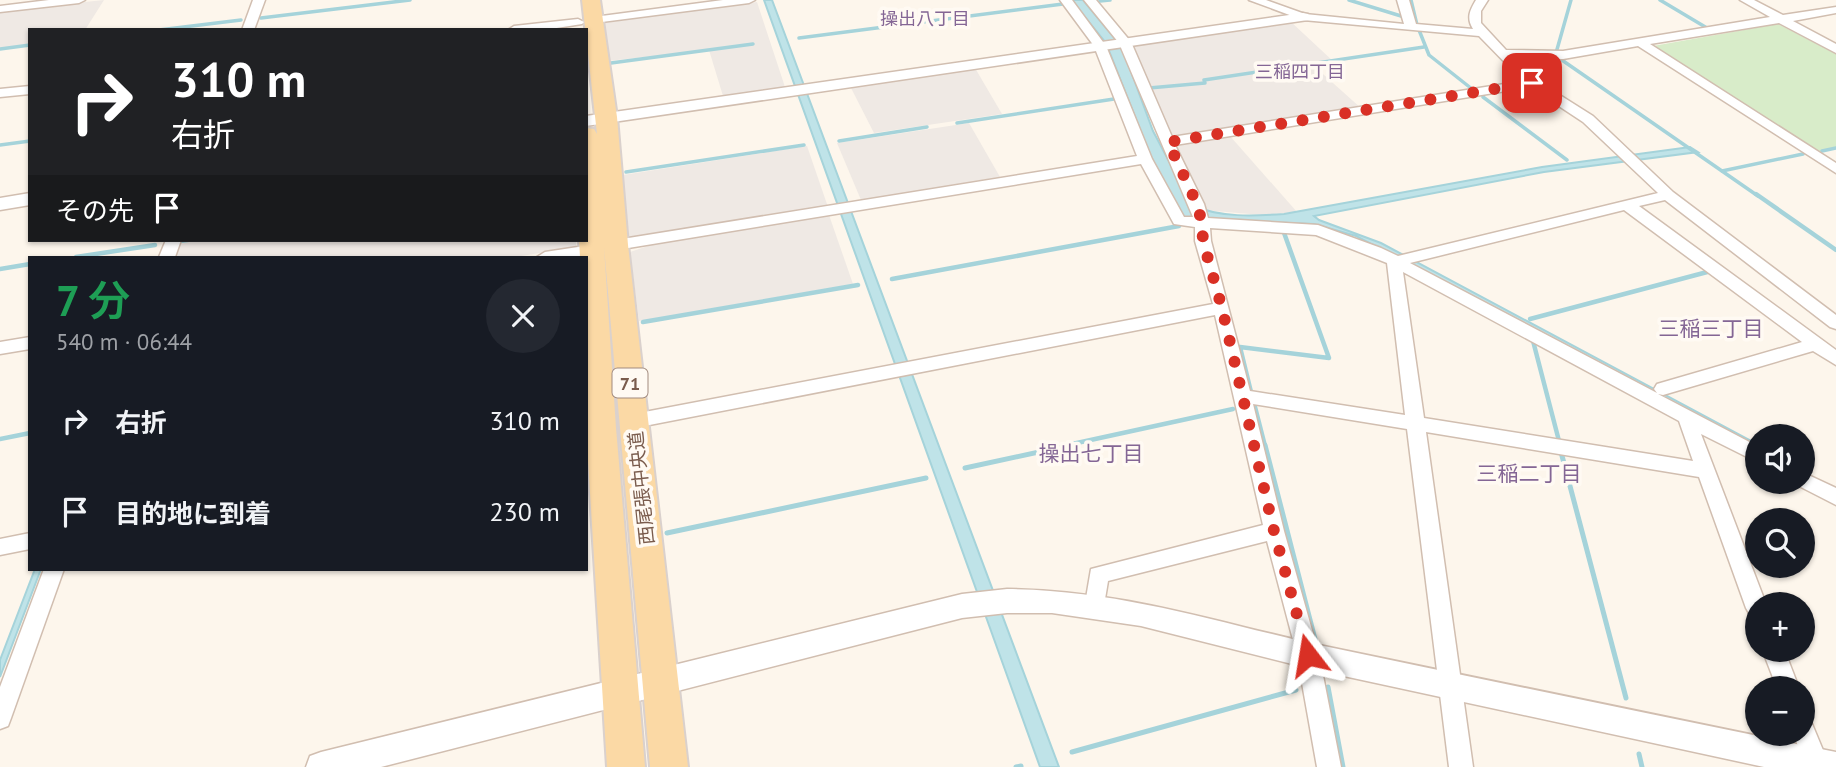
<!DOCTYPE html>
<html lang="ja">
<head>
<meta charset="utf-8">
<style>
  body { margin:0; font-family:"PT Sans","Noto Sans JP",sans-serif; background:#242831; color:#f1f3f6; height:100vh; display:flex; flex-direction:column; font-size:26px; white-space:nowrap }
  * { box-sizing:border-box; margin:0 }
  p { font-size:23px; color:#9ea1a6 }
  .icon { flex:none; width:38px; height:38px; fill:none; stroke:currentColor; stroke-width:2; stroke-linecap:round; stroke-linejoin:round }
  .map { position:relative; flex:1; overflow:hidden }
  .side { position:absolute; left:28px; top:256px; width:560px; height:315px; display:flex; flex-direction:column; background:#171b24; border-radius:0px; box-shadow:0 2px 5px #0004 }
  .side>* { flex:none }
  .guide { position:absolute; left:28px; top:28px; width:560px; height:214px; border-radius:0px; box-shadow:0 2px 5px #0004; background:#202124; color:#fff; overflow:hidden }
  .buttons { position:absolute; left:1745px; top:424px; display:grid; gap:14px }
  .buttons a { display:grid; place-items:center; width:70px; height:70px; border-radius:50%; background:#171b24; box-shadow:0 2px 5px #0004; font-size:35px }
  .pin { position:absolute; display:grid; place-items:center; width:60px; height:60px; color:#fff; margin:-30px; border-radius:14px; box-shadow:0 4px 10px #0006 }
  .me { position:absolute; width:77px; margin:-38px; rotate:346deg; stroke-linejoin:round; filter:drop-shadow(0 0 5px #0008) }
  .turn { display:flex; align-items:center; gap:24px; height:147px; padding:0 28px; font-size:32px }
  .turn .icon { width:91px; height:91px; stroke-width:2.5 }
  .turn b { display:block; font-size:49px; line-height:60px }
  .then { display:flex; align-items:center; height:66px; padding:0 28px; background:#0003; gap:14px; font-size:26px }
  .round { display:grid; place-items:center; flex:none; width:74px; height:74px; border-radius:37px; background:#242831 }
  .overview { display:flex; align-items:center; justify-content:space-between; height:119px; padding:0 28px }
  h1 { font-size:42px; font-weight:600; line-height:52px; color:#1e9e55 }
  ul { padding:0; list-style:none }
  li { display:flex; align-items:center; gap:21px; height:91px; padding:0 28px }
  li div { flex:1 }
  li b { display:block; font-size:26px }
  li em { font-style:normal }
  .map>svg:first-child { display:block }
  .industrial { fill:#efe9e4 }
  .green { fill:#d8ecc9 }
  .water { fill:#bfe3e8; stroke:#a5d3da; stroke-width:2 }
  .lines { fill:none; stroke-linecap:round; stroke-linejoin:round }
  .stream-far2 { stroke:#a5d3da; stroke-width:3.5 }
  .stream-far1 { stroke:#a5d3da; stroke-width:4.5 }
  .stream { stroke:#a5d3da; stroke-width:5 }
  .minor-casing { stroke:#d1beb0; stroke-width:3 }
  .tertiary-casing { stroke:#d1beb0; stroke-width:3 }
  .primary-casing { stroke:#dad1cd; stroke-width:4 }
  .minor { fill:#fff; fill-rule:evenodd }
  .tertiary { fill:#fff; fill-rule:evenodd }
  .primary { fill:#fbd9a5; fill-rule:evenodd }
  .route { stroke:#d93025; stroke-width:12; stroke-dasharray:0 21.6 }
  .labels { text-anchor:middle; dominant-baseline:central; stroke-width:7; stroke-linejoin:round; paint-order:stroke }
  .far-neighbourhood-label { font-size:18px; fill:#846695; stroke:#fffaf3 }
  .shield { fill:#fffaf3; stroke:#a28b7f; stroke-width:2 }
  .shield-label { font-size:18px; font-weight:bold; fill:#7a5c4d }
  .street-label { font-size:19px; fill:#7a5c4d; stroke:#fffaf3 }
  .neighbourhood-label { font-size:21px; fill:#846695; stroke:#fffaf3 }
</style>
</head>
<body>
<div class="map">
<svg width="1836" height="767" viewBox="0 0 1836 767">
  <rect width="100%" height="100%" fill="#fdf6ec"/>
  <g class="industrial">
    <polygon points="104,0 85,30 30,30 30,46 0,49 0,11"/>
    <polygon points="757,2 785,87 723,96 709,50 608,61 604,23"/>
    <polygon points="1290,21 1334,62 1314,66 1362,109 1169,137 1133,45"/>
    <polygon points="975,68 1002,114 874,133 850,86"/>
    <polygon points="969,123 1000,177 861,200 837,143"/>
    <polygon points="1230,136 1297,212 1262,215 1203,210 1174,145"/>
    <polygon points="807,146 828,207 629,237 623,175"/>
    <polygon points="829,215 853,284 639,321 630,252 657,243"/>
    <polygon points="203,240 576,240 576,247 515,257 173,257 178,244"/>
  </g>
  <polygon class="green" points="1778,24 1836,54 1836,148 1818,152 1653,46"/>
  <g class="water">
    <polygon points="764,0 772,0 1059,767 1040,767"/>
    <path d="M1071,0H1083L1122,47L1153,131L1192,205C1219,218 1255,216 1284,214L1542,167L1690,147L1698,152L1544,172L1314,216L1319,220L1381,243L1757,444V447L1356,236L1314,224L1183,219L1154,165L1106,43Z"/>
    <polygon points="35,569 41,569 0,677 0,660"/>
  </g>
  <g class="lines">
    <g class="stream-far2">
      <polyline points="1349,0 1401,16"/>
      <polyline points="1411,0 1417,25"/>
      <polyline points="1660,0 1707,28"/>
      <polyline points="1100,1 1110,0"/>
      <polyline points="261,18 410,0"/>
      <polyline points="159,30 241,20"/>
      <polyline points="1419,30 1429,55 1472,89"/>
      <polyline points="799,38 1063,4"/>
      <polyline points="0,49 30,45"/>
      <polyline points="1556,53 1571,0"/>
      <polyline points="1559,58 1758,196"/>
      <polyline points="611,63 753,44"/>
      <polyline points="1149,88 1205,83 1204,80 1424,47"/>
      <polyline points="1483,97 1567,160"/>
      <polyline points="957,123 1114,99"/>
      <polyline points="839,141 927,127"/>
      <polyline points="0,145 30,141"/>
      <polyline points="1822,151 1836,148"/>
      <polyline points="1722,171 1803,154"/>
      <polyline points="626,172 804,145"/>
    </g>
    <g class="stream-far1">
      <polyline points="1756,194 1836,250"/>
      <polyline points="180,241 188,240"/>
      <polyline points="76,257 155,245"/>
      <polyline points="0,269 30,264"/>
      <polyline points="892,279 1179,226"/>
      <polyline points="1530,319 1711,271"/>
      <polyline points="643,322 858,285"/>
      <polyline points="1532,337 1559,441"/>
      <polyline points="1251,392 1240,347 1329,358 1283,230"/>
      <polyline points="1254,403 1265,446"/>
      <polyline points="0,439 30,433"/>
      <polyline points="1063,446 1233,409"/>
    </g>
    <g class="stream">
      <polyline points="1265,445 1316,643"/>
      <polyline points="1561,452 1626,698"/>
      <polyline points="965,468 1071,445"/>
      <polyline points="667,533 926,478"/>
      <polyline points="1328,687 1343,767"/>
      <polyline points="1072,752 1296,690"/>
      <polyline points="1639,754 1642,767"/>
      <polyline points="1016,767 1021,766"/>
    </g>
    <g class="minor-casing">
      <g id="minor">
        <polygon points="49,0 85,0 79,3 0,12 0,6"/>
        <polygon points="253,0 265,0 254,30 242,30"/>
        <polygon points="723,0 755,0 749,3 594,23 588,20 594,17"/>
        <path d="M1060,0H1072L1106,46L1152,159L1184,217H1193L1119,43L1084,0H1096L1131,42L1172,137L1523,81L1479,36L1303,20L1249,0H1266L1305,14L1404,24L1397,0H1409L1416,24L1473,29C1466,18 1470,10 1476,0H1488L1481,11V23L1506,50L1563,51L1770,17L1740,0H1754L1783,15L1836,7V13L1793,21L1836,44V53L1779,23L1650,44L1836,163V173L1638,46L1563,59L1514,58L1536,80L1593,116L1673,192L1836,315V329L1830,327L1665,200L1639,206L1836,350V365L1813,351L1663,395L1658,394L1757,446V462L1701,434L1766,604H1757V617L1750,615L1746,608L1699,477L1426,432L1473,767H1449L1407,429L1253,404L1284,531L1319,655L1341,767H1317L1297,655L1267,541L1108,581L1103,611L1096,613L1089,611L1085,604L1091,569L1263,525L1215,315L634,428L628,426L625,421L628,416L634,414L1213,304L1195,241V227L1174,224L1141,164L616,250L608,245L616,240L1137,156L1094,46ZM1530,87L1583,122L1658,193L1398,256L1381,248L1318,225L1208,218L1204,204L1175,145ZM1624,210L1802,342L1657,384L1654,389L1657,393L1410,263ZM1210,228L1316,235L1387,263L1405,415L1250,391L1211,241ZM1403,272L1679,421L1693,461L1424,418Z"/>
        <polygon points="578,19 584,22 582,24 544,30 508,30 514,26"/>
        <polygon points="30,86 30,94 0,97 0,89"/>
        <polygon points="166,240 181,240 175,257 159,257"/>
        <polygon points="591,245 599,250 596,253 576,257 537,257 545,252"/>
        <polygon points="30,337 30,349 0,354 0,342"/>
        <polygon points="1802,472 1836,488 1836,505 1795,484 1794,481 1802,481"/>
        <polygon points="30,533 30,549 0,555 0,539"/>
        <polygon points="44,569 64,569 11,718 8,726 0,729 0,687"/>
        <polygon points="1762,649 1784,649 1799,688 1777,688"/>
        <polygon points="1802,716 1810,719 1830,767 1806,767 1793,733 1802,733"/>
      </g>
    </g>
    <g class="tertiary-casing">
      <g id="tertiary">
        <polygon points="1303,13 1308,14 1310,17 1308,20 586,126 586,116"/>
        <polygon points="30,193 30,205 0,210 0,198"/>
        <path d="M1007,589C1122,590 1214,622 1324,646C1494,682 1665,717 1836,752V767H1764L1316,670L1141,626L1052,613H1007L962,618L381,767H306L310,756L321,752L962,594Z"/>
      </g>
    </g>
    <g class="primary-casing">
      <polygon id="primary" points="582,0 600,0 617,117 628,245 688,767 650,767 604,247 616,428 645,767 607,767 586,428 586,257 580,257 579,240 586,240 586,128 594,129 597,134"/>
    </g>
    <use href="#minor" class="minor"/>
    <use href="#tertiary" class="tertiary"/>
    <use href="#primary" class="primary"/>
  </g>
  <g class="lines">
    <polyline class="route" points="1308,655 1274,531 1222,308 1203,241 1202,223 1197,204 1168,142 1532,83"/>
  </g>
  <g class="labels">
    <g class="far-neighbourhood-label">
      <text x="925" y="18">操出八丁目</text>
      <text x="1300" y="71">三稲四丁目</text>
    </g>
    <rect class="shield" x="612.5" y="368.5" width="35" height="29" rx="5"/>
    <g class="shield-label">
      <text x="630" y="383">71</text>
    </g>
    <g class="street-label">
      <text transform="translate(641 488) rotate(-96)">西尾張中央道</text>
    </g>
    <g class="neighbourhood-label">
      <text x="1711" y="328">三稲三丁目</text>
      <text x="1091" y="453">操出七丁目</text>
      <text x="1529" y="473">三稲二丁目</text>
    </g>
  </g>
</svg>
<div class="buttons">
<a><svg class="icon" aria-label="sound" viewBox="0 0 24 24"><path d="M4 9h4l5-4v14l-5-4H4zM17 9q2 3 0 6"/></svg></a>
<a><svg class="icon" aria-label="search" viewBox="0 0 24 24"><circle cx="10" cy="10" r="6"/><path d="M15 15l6 6"/></svg></a>
<a>+</a>
<a>−</a>
</div>
<div class="pin" style="left:1532px;top:83px;background:#d93025"><svg class="icon" aria-label="arrive" viewBox="0 0 24 24"><path d="M6 21V4h12l-3 4 3 4H6"/></svg></div>
<svg class="me" style="left:1308px;top:655px" viewBox="-20 -20 40 40"><path d="M0-17L14 15 0 8-14 15z" fill="#d93025" stroke="#fff" stroke-width="4"/></svg>
<div class="guide">
<div class="turn"><svg class="icon" aria-label="right" viewBox="0 0 24 24"><path d="M7 20v-9h11M14 6l5 5-5 5"/></svg><div><b>310 m</b>右折</div></div>
<div class="then">その先<svg class="icon" aria-label="arrive" viewBox="0 0 24 24"><path d="M6 21V4h12l-3 4 3 4H6"/></svg></div>
</div>
<section class="side">
<div class="overview"><div><h1>7 分</h1><p>540 m · 06:44</p></div><a class="round"><svg class="icon" aria-label="close" viewBox="0 0 24 24"><path d="M6 6l12 12M18 6L6 18"/></svg></a></div>
<ul>
<li><svg class="icon" aria-label="right" viewBox="0 0 24 24"><path d="M7 20v-9h11M14 6l5 5-5 5"/></svg><div><b>右折</b></div><em>310 m</em></li>
<li><svg class="icon" aria-label="arrive" viewBox="0 0 24 24"><path d="M6 21V4h12l-3 4 3 4H6"/></svg><div><b>目的地に到着</b></div><em>230 m</em></li>
</ul>
</section>
</div>
</body>
</html>
